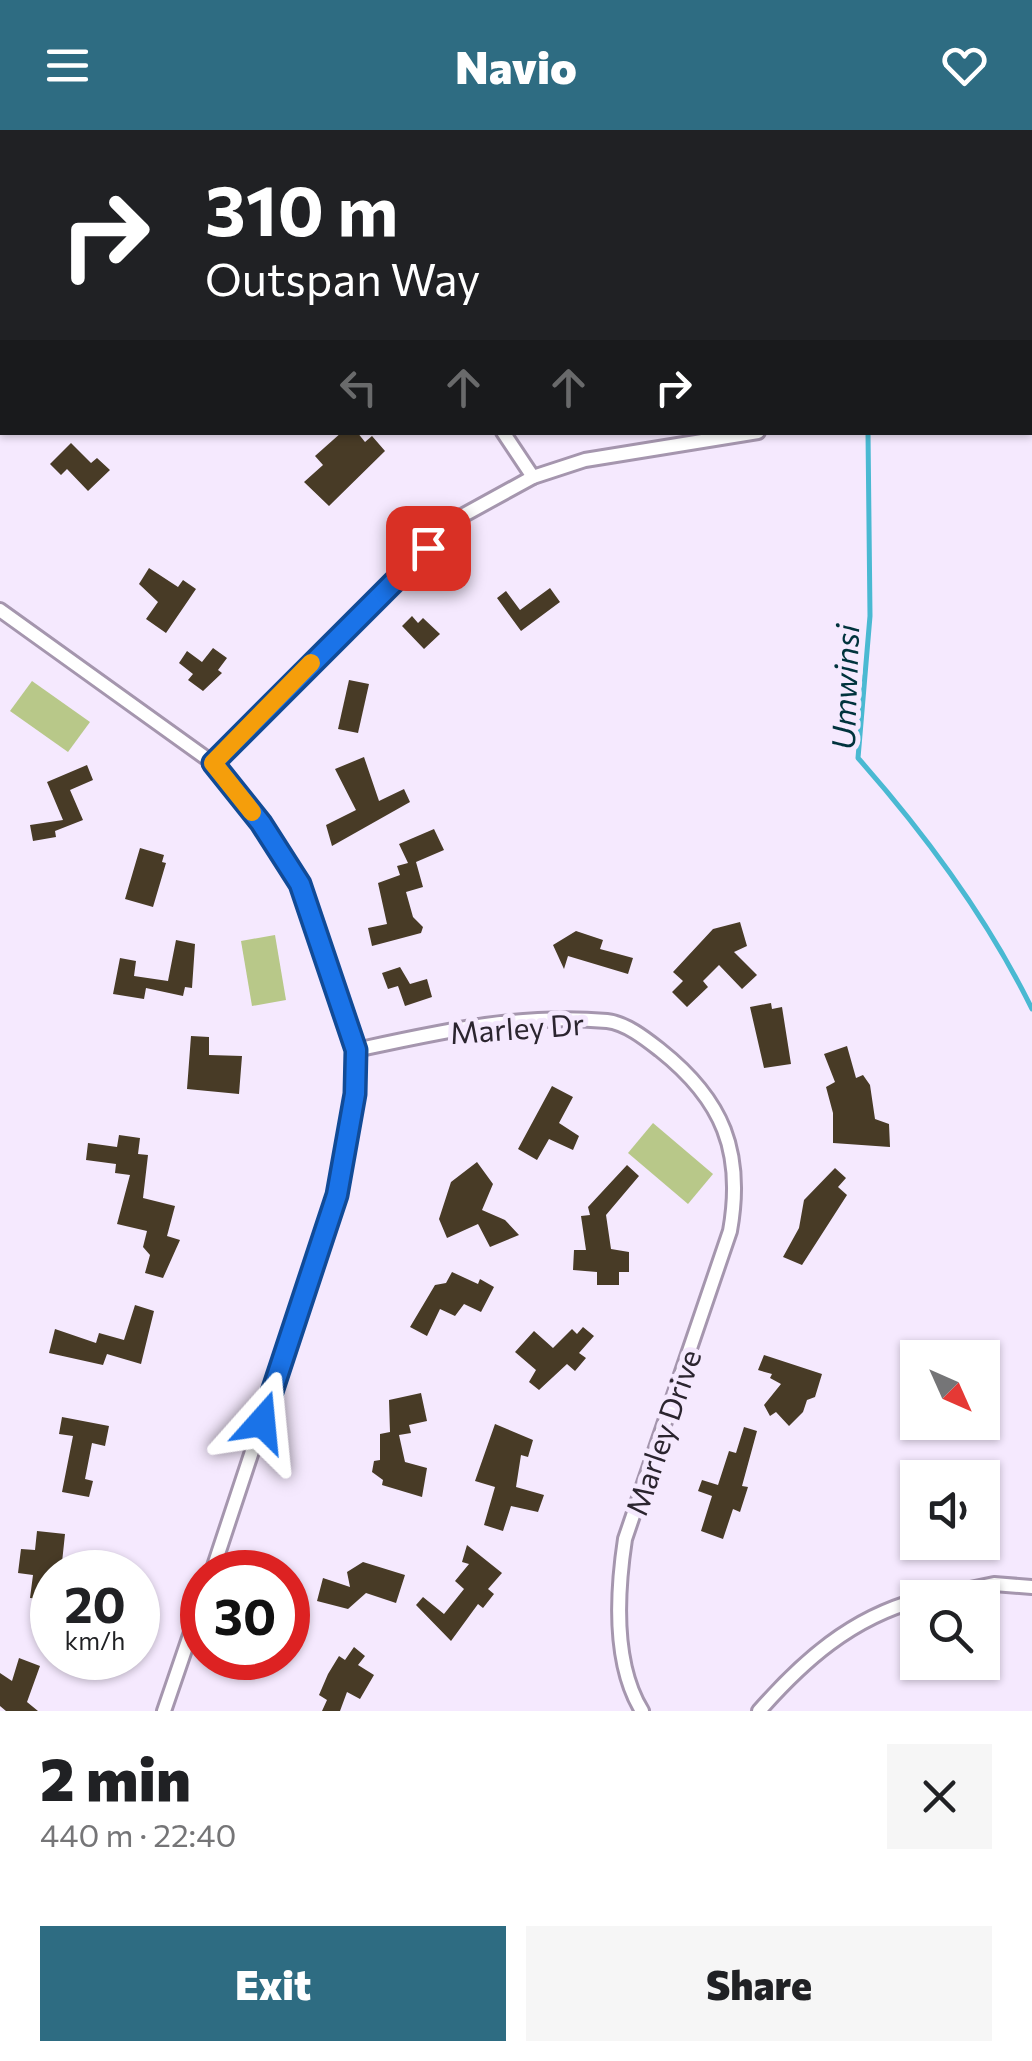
<!DOCTYPE html>
<html lang="en">
<head>
<meta charset="utf-8">
<style>
  body { margin:0; font-family:Commissioner,sans-serif; background:#f6f6f6; color:#202124; height:100vh; display:flex; flex-direction:column; font-size:38px; white-space:nowrap }
  * { box-sizing:border-box; margin:0 }
  p { font-size:32px; color:#757577 }
  .icon { flex:none; width:55px; height:55px; fill:none; stroke:currentColor; stroke-width:2; stroke-linecap:round; stroke-linejoin:round }
  .map { position:relative; height:1581px; overflow:hidden }
  .details { display:flex; flex-direction:column; background:#fff; flex:1 }
  .details>* { flex:none }
  .hud { position:absolute; left:0px; top:0px; width:1032px; height:305px; box-shadow:0 2px 8px #0004; background:#202124; color:#fff; overflow:hidden }
  .needle { width:65px; rotate:135deg }
  .tools { position:absolute; left:900px; top:1210px; display:grid; gap:20px }
  .tools a { display:grid; place-items:center; width:100px; height:100px; border-radius:0px; background:#fff; box-shadow:0 2px 8px #0004; font-size:50px }
  .speed { position:absolute; left:30px; top:1420px; display:flex; gap:20px; font-size:50px; font-weight:700; text-align:center }
  .speed>* { display:grid; place-content:center; width:130px; height:130px; border-radius:50%; background:#fff; box-shadow:0 2px 8px #0004; line-height:1 }
  .speed small { font-size:25px; font-weight:400 }
  .speed .limit { border:15px solid #d22; background:#fff; color:#111 }
  .pin { position:absolute; display:grid; place-items:center; width:85px; height:85px; color:#fff; margin:-42px; border-radius:20px; box-shadow:0 5px 15px #0006 }
  .me { position:absolute; width:110px; margin:-55px; rotate:18deg; stroke-linejoin:round; filter:drop-shadow(0 0 8px #0008) }
  .turn { display:flex; align-items:center; gap:35px; height:210px; padding:0 40px; font-size:45px }
  .turn .icon { width:130px; height:130px; stroke-width:2.5 }
  .turn b { display:block; font-size:70px; line-height:85px }
  .lanes { display:flex; align-items:center; height:95px; padding:0 40px; background:#0003; justify-content:center; gap:50px; direction:ltr }
  .lanes .off { opacity:.35 }
  .round { display:grid; place-items:center; flex:none; width:105px; height:105px; border-radius:0px; background:#f6f6f6 }
  .head { display:flex; align-items:center; justify-content:space-between; height:170px; padding:0 40px }
  h1 { font-size:60px; font-weight:800; line-height:75px }
  .action { display:flex; gap:20px; margin-top:auto; padding:20px 40px }
  .action a { flex:1; height:115px; border-radius:0px; background:#2e6c82; color:#fff; font-size:40px; font-weight:800; line-height:115px; text-align:center }
  .action a+a { background:#f6f6f6; color:#202124 }
  header { display:flex; justify-content:space-between; align-items:center; height:130px; padding:0 40px; background:#2e6c82; color:#fff; font-size:45px; font-weight:800 }
  .map>svg:first-child { display:block }
  .green { fill:#b8c889 }
  .lines { fill:none; stroke-linecap:round; stroke-linejoin:round }
  .stream { stroke:#4ab9d2; stroke-width:5 }
  .building { fill:#483b26 }
  .street-casing { stroke:#a596ae; stroke-width:18 }
  .street { stroke:#fff; stroke-width:12 }
  .route-casing { stroke:#114b97; stroke-width:25 }
  .route { stroke:#1a73e8; stroke-width:18 }
  .slow { stroke:#f59e0b; stroke-width:18 }
  .labels { text-anchor:middle; dominant-baseline:central; stroke-width:10; stroke-linejoin:round; paint-order:stroke }
  .street-label { font-size:30px; fill:#2b252f; stroke:#f5e9fe }
  .water-label { font-size:32px; font-style:italic; fill:#00333d; stroke:#f5e9fe }
</style>
</head>
<body>
<header><svg class="icon" aria-label="menu" viewBox="0 0 24 24"><path d="M4 6h16M4 12h16M4 18h16"/></svg>Navio<svg class="icon" aria-label="heart" viewBox="0 0 24 24"><path d="M12 20l-8-8c-3-5 5-10 8-4 3-6 11-1 8 4z"/></svg></header>
<div class="map">
<svg width="1032" height="1581" viewBox="0 0 1032 1581">
  <rect width="100%" height="100%" fill="#f5e9fe"/>
  <g class="green">
    <polygon points="32,551 90,592 68,622 10,581"/>
    <polygon points="275,805 286,870 252,876 241,811"/>
    <polygon points="653,993 713,1044 688,1074 628,1023"/>
  </g>
  <g class="lines">
    <g class="stream">
      <polyline points="777,2 777,0"/>
      <path d="M868,302L870,486L858,628C926,705 987,787 1032,879"/>
    </g>
  </g>
  <g class="building">
    <polygon points="342,302 357,302 365,312 372,306 385,321 329,376 304,352 323,335 315,326"/>
    <polygon points="71,313 91,333 97,328 110,340 88,361 67,339 61,345 50,334"/>
    <polygon points="149,438 178,457 183,450 196,459 166,503 146,489 158,472 139,454"/>
    <polygon points="550,458 560,472 521,501 497,468 506,461 520,480"/>
    <polygon points="412,486 418,493 423,488 440,504 424,519 402,496"/>
    <polygon points="213,518 227,528 218,540 222,543 203,561 188,550 193,544 179,533 187,521 202,532"/>
    <polygon points="349,550 369,554 358,603 338,599"/>
    <polygon points="364,627 379,671 404,659 410,672 332,716 326,695 356,680 335,639"/>
    <polygon points="87,635 93,650 70,660 83,690 55,701 56,707 33,711 30,695 63,690 47,652"/>
    <polygon points="434,699 444,720 416,732 423,757 406,762 413,787 423,797 421,803 372,816 368,798 387,794 378,753 400,745 397,736 408,733 399,714"/>
    <polygon points="140,718 164,725 162,732 166,733 153,777 125,769"/>
    <polygon points="740,792 747,816 734,822 757,845 742,859 719,835 703,851 708,857 687,877 672,862 683,851 673,842 713,799"/>
    <polygon points="576,801 603,810 600,819 633,828 628,844 568,826 564,839 553,815"/>
    <polygon points="176,810 195,814 192,858 185,857 183,866 146,858 144,869 113,864 120,828 136,831 134,846 168,851"/>
    <polygon points="400,837 410,854 427,849 432,867 405,876 398,856 388,859 382,843"/>
    <polygon points="771,873 772,879 782,877 791,934 764,938 750,877"/>
    <polygon points="191,906 209,907 209,925 242,926 239,964 187,959"/>
    <polygon points="847,916 856,948 863,945 870,955 875,989 889,994 890,1017 833,1013 833,983 826,957 835,952 824,924"/>
    <polygon points="552,956 573,967 559,993 579,1006 573,1020 549,1009 537,1030 518,1019"/>
    <polygon points="119,1005 140,1008 138,1024 148,1025 143,1068 175,1076 167,1106 180,1110 163,1148 145,1143 150,1125 143,1117 147,1101 117,1094 130,1045 115,1043 116,1034 86,1030 88,1013 117,1017"/>
    <polygon points="477,1032 493,1054 482,1080 505,1090 519,1105 490,1117 478,1094 447,1108 439,1089 451,1052"/>
    <polygon points="627,1035 639,1046 606,1085 611,1119 629,1122 629,1142 619,1142 619,1155 597,1155 597,1142 573,1140 574,1120 586,1120 581,1086 590,1085 588,1077"/>
    <polygon points="835,1038 846,1048 838,1057 847,1065 802,1135 783,1127 799,1098 804,1070"/>
    <polygon points="452,1142 478,1154 480,1149 494,1157 481,1182 464,1174 455,1186 440,1179 427,1206 410,1197 435,1155 446,1153"/>
    <polygon points="135,1175 154,1181 141,1234 107,1224 103,1235 49,1223 55,1199 96,1213 99,1203 124,1210"/>
    <polygon points="583,1197 594,1206 579,1223 586,1228 575,1241 567,1234 539,1260 529,1252 536,1240 515,1222 534,1201 553,1218 572,1199 577,1204"/>
    <polygon points="764,1225 822,1244 815,1267 807,1270 803,1282 789,1296 776,1282 770,1286 764,1275 781,1254 770,1248 772,1244 758,1240"/>
    <polygon points="421,1263 427,1291 409,1295 411,1303 399,1305 405,1332 427,1338 422,1367 382,1355 383,1350 372,1342 374,1331 380,1330 380,1304 390,1302 389,1270"/>
    <polygon points="62,1287 109,1296 105,1316 92,1313 85,1349 93,1351 89,1367 62,1362 73,1306 59,1304"/>
    <polygon points="495,1294 533,1310 528,1327 521,1325 516,1357 544,1365 538,1382 511,1376 503,1401 484,1395 495,1357 475,1351"/>
    <polygon points="744,1297 757,1301 742,1356 748,1357 740,1382 733,1379 723,1409 701,1401 712,1366 698,1361 702,1350 718,1355 729,1321 736,1323"/>
    <polygon points="37,1401 65,1404 61,1442 52,1442 52,1470 30,1468 33,1445 18,1443 21,1419 35,1420"/>
    <polygon points="467,1415 502,1443 488,1459 494,1464 483,1478 478,1474 451,1511 416,1475 423,1467 444,1484 464,1459 455,1451 469,1434 462,1432"/>
    <polygon points="363,1432 405,1445 396,1473 366,1463 348,1479 317,1471 323,1448 350,1457 347,1442"/>
    <polygon points="354,1517 365,1526 358,1535 374,1545 360,1569 347,1562 340,1581 322,1581 327,1570 319,1565 328,1544 339,1526 345,1530"/>
    <polygon points="19,1528 40,1536 27,1572 38,1581 6,1581 0,1576 0,1543 12,1551"/>
  </g>
  <g class="lines">
    <g class="street-casing">
      <g id="street">
        <polyline points="304,0 306,2"/>
        <polyline points="1030,261 1032,261"/>
        <polyline points="503,302 533,347"/>
        <polyline points="0,480 213,633 261,693 300,753 356,920 355,964 337,1065 212,1442"/>
        <polyline points="213,633 462,386 533,347 585,330 758,302"/>
        <path d="M356,920C439,902 521,883 607,891C626,893 646,909 660,920C723,970 744,1022 730,1101L625,1409C617,1462 613,1534 642,1581"/>
        <polyline points="927,1468 994,1454 1032,1457"/>
        <polyline points="164,1581 202,1470"/>
        <path d="M759,1581C803,1531 851,1488 918,1470"/>
      </g>
    </g>
    <use href="#street" class="street"/>
  </g>
  <g class="lines">
    <g class="route-casing">
      <polyline id="route" points="262,1292 337,1065 355,964 356,920 300,754 261,693 213,633 428,418"/>
    </g>
    <use href="#route" class="route"/>
    <polyline class="slow" points="252,682 213,633 311,533"/>
  </g>
  <g class="labels">
    <g class="street-label">
      <text transform="translate(517 897) rotate(-4)">Marley Dr</text>
      <text transform="translate(662 1302) rotate(-71)">Marley Drive</text>
    </g>
    <g class="water-label">
      <text transform="translate(844 557) rotate(-88)">Umwinsi</text>
    </g>
  </g>
</svg>
<div class="tools">
<a><svg class="needle" viewBox="-14 -14 28 28"><path d="M0-13l5 13h-10z" fill="#e53935"/><path d="M0 13l5-13h-10z" fill="#757577"/></svg></a>
<a><svg class="icon" aria-label="sound" viewBox="0 0 24 24"><path d="M4 9h4l5-4v14l-5-4H4zM17 9q2 3 0 6"/></svg></a>
<a><svg class="icon" aria-label="search" viewBox="0 0 24 24"><circle cx="10" cy="10" r="6"/><path d="M15 15l6 6"/></svg></a>
</div>
<div class="speed"><div>20<small>km/h</small></div><div class="limit">30</div></div>
<div class="pin" style="left:428px;top:418px;background:#d93025"><svg class="icon" aria-label="arrive" viewBox="0 0 24 24"><path d="M6 21V4h12l-3 4 3 4H6"/></svg></div>
<svg class="me" style="left:262px;top:1292px" viewBox="-20 -20 40 40"><path d="M0-17L14 15 0 8-14 15z" fill="#1a73e8" stroke="#fff" stroke-width="4"/></svg>
<div class="hud">
<div class="turn"><svg class="icon" aria-label="right" viewBox="0 0 24 24"><path d="M7 20v-9h11M14 6l5 5-5 5"/></svg><div><b>310 m</b>Outspan Way</div></div>
<div class="lanes"><svg class="icon off" aria-label="left" viewBox="0 0 24 24"><path d="M17 20v-9H6M10 6l-5 5 5 5"/></svg><svg class="icon off" aria-label="ahead" viewBox="0 0 24 24"><path d="M12 20V5M6 11l6-6 6 6"/></svg><svg class="icon off" aria-label="ahead" viewBox="0 0 24 24"><path d="M12 20V5M6 11l6-6 6 6"/></svg><svg class="icon" aria-label="right" viewBox="0 0 24 24"><path d="M7 20v-9h11M14 6l5 5-5 5"/></svg></div>
</div>
</div>
<section class="details">
<div class="head"><div><h1>2 min</h1><p>440 m · 22:40</p></div><a class="round"><svg class="icon" aria-label="close" viewBox="0 0 24 24"><path d="M6 6l12 12M18 6L6 18"/></svg></a></div>
<div class="action"><a>Exit</a><a>Share</a></div>
</section>
</body>
</html>
